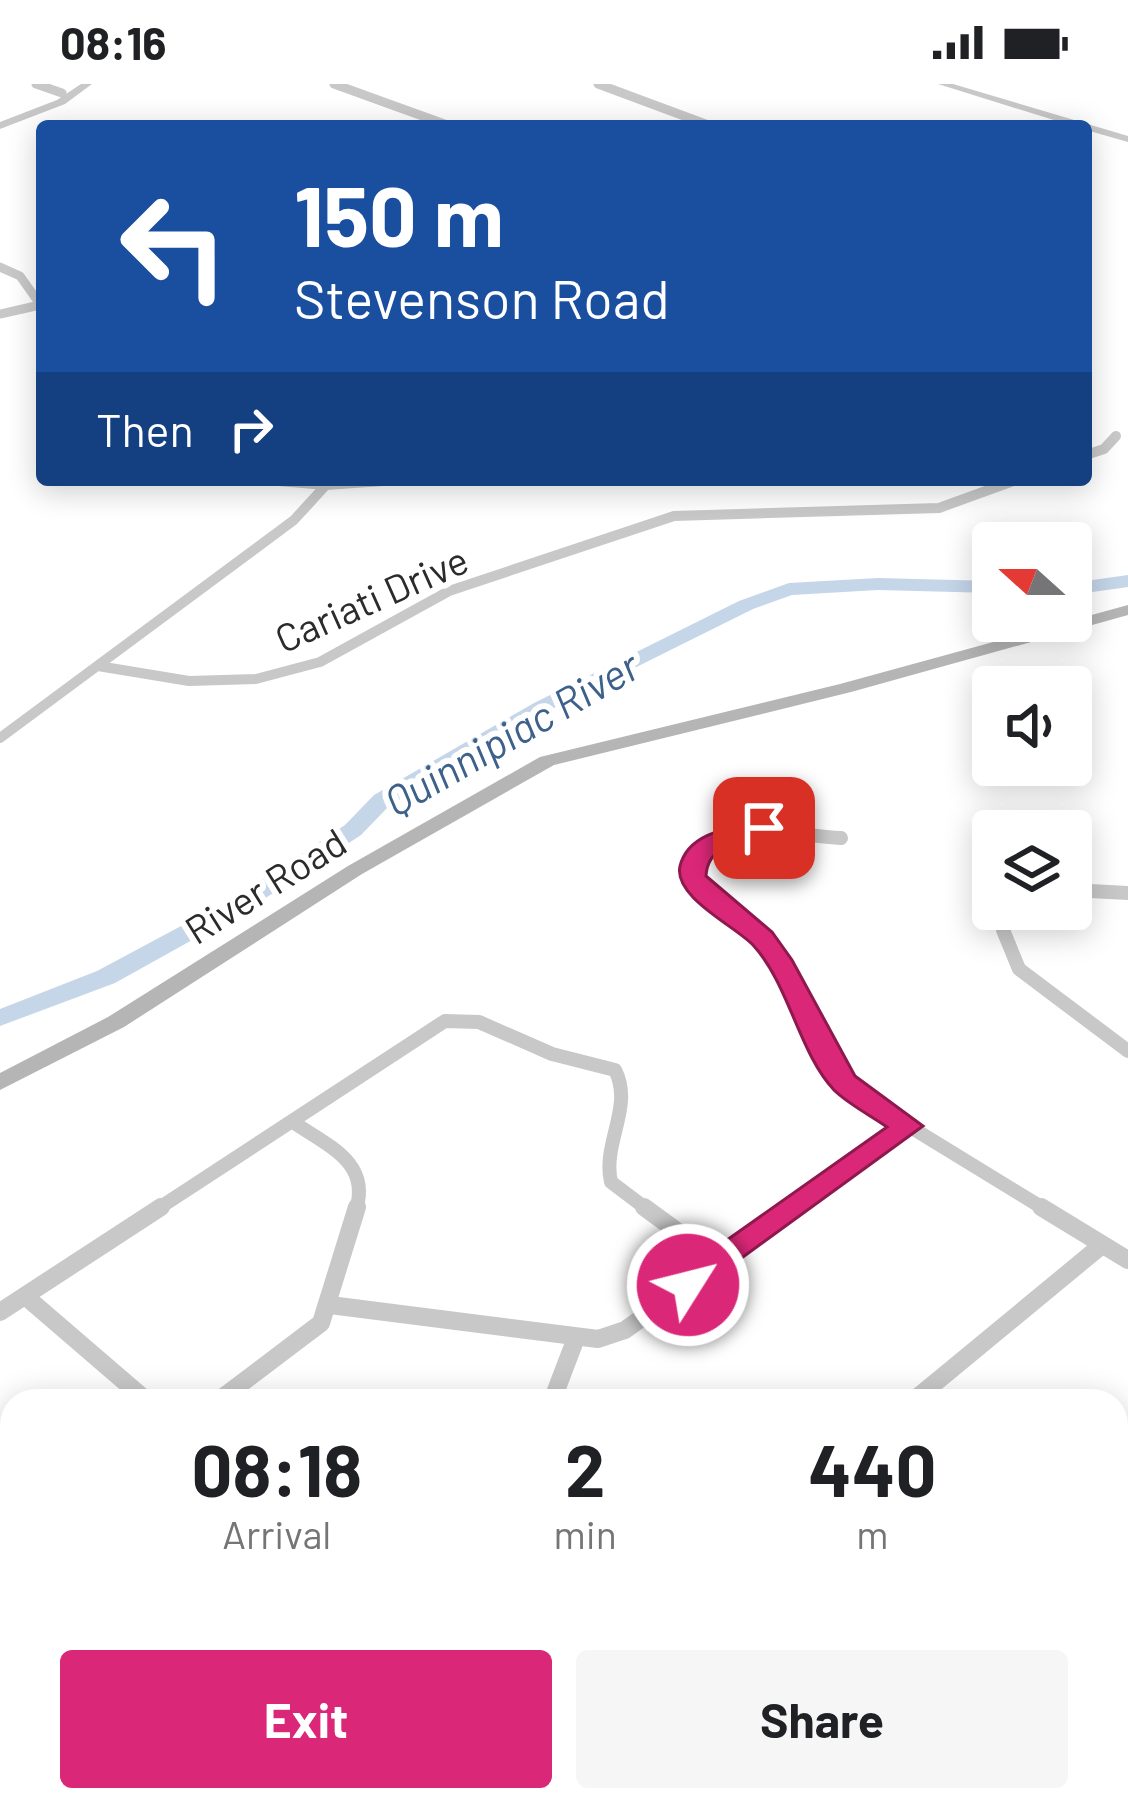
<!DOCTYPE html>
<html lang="en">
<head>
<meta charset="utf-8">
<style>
  body { margin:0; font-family:Barlow,sans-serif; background:#f6f6f6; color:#202124; height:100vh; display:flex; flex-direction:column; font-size:45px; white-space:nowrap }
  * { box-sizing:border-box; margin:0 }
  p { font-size:39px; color:#757577 }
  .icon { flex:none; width:66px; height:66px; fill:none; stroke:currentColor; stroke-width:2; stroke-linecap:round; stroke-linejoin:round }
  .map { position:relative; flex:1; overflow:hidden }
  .panel { position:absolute; left:0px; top:1305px; width:1128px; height:423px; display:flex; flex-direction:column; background:#fff; border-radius:36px 36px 0 0; box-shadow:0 6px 30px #0003 }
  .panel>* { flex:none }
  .hud { position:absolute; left:36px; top:36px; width:1056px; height:366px; border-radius:12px; box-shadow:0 6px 30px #0003; background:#1a4fa0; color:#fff; overflow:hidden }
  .needle { width:78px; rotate:291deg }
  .controls { position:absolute; left:972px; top:438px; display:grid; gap:24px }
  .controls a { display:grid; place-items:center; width:120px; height:120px; border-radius:12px; background:#fff; box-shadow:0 6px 30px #0003; font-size:60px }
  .pin { position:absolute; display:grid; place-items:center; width:102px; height:102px; color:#fff; margin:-51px; border-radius:24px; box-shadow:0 6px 18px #0006 }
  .me { position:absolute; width:132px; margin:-66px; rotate:54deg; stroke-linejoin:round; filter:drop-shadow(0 0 9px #0008) }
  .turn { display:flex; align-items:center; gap:42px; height:252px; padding:0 60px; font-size:54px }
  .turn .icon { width:156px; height:156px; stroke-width:2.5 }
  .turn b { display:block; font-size:84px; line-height:102px }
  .then { display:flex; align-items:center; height:114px; padding:0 60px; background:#0003; gap:24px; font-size:45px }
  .eta { display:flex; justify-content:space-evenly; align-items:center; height:204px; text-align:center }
  .eta b { font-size:72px; font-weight:700; line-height:84px }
  .cta { display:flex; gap:24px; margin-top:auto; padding:24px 60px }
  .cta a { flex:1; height:138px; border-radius:12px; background:#db2777; color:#fff; font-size:48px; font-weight:700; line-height:138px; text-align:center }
  .cta a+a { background:#f6f6f6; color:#202124 }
  .status { display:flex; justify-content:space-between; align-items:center; height:84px; padding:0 60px; background:#fff; direction:ltr }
  .status svg { height:33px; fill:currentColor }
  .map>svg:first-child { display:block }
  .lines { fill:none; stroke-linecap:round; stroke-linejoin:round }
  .river { fill:#c5d6e9; fill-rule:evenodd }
  .minor-far3 { stroke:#c8c8c8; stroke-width:9 }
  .minor-far2 { stroke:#c8c8c8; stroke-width:10 }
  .minor-far1 { stroke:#c8c8c8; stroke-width:14 }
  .minor { stroke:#c8c8c8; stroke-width:18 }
  .tertiary { fill:#c8c8c8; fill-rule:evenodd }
  .secondary { fill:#b5b5b5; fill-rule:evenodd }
  .route { fill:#db2777; stroke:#8e194d; stroke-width:3 }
  .labels { text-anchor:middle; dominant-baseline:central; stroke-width:12; stroke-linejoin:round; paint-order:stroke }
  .street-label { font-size:39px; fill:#2b2b2b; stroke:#fff }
  .water-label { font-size:42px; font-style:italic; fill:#3d618a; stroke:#fff }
</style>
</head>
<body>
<div class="status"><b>08:16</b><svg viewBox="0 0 49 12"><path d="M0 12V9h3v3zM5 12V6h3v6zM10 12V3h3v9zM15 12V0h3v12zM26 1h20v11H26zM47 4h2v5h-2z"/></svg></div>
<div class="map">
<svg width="1128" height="1727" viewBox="0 0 1128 1727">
  <rect width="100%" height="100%" fill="#fff"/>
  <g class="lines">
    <g class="river">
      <polygon points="1128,491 1128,503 1071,511 1071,499"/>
      <polygon points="878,494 993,497 993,509 878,506 792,511 753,525 548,627 390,721 361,751 255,821 115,899 0,942 0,925 97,887 239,811 345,741 374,711 534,619 739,517 789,499"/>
    </g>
    <g class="minor-far3">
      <polyline points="36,0 62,9"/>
      <polyline points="334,0 450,42"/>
      <polyline points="598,0 711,42"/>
      <polyline points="0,183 20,192 42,223"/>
      <polyline points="0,230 40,221"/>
    </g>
    <g class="minor-far2">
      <polyline points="1086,371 1104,365 1116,352"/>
      <polyline points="267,396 326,401 397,396"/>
      <polyline points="98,582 189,597 256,595 320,578 449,507 674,432 939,424 1016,396"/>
      <polyline points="0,654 294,436 326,401"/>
    </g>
    <g class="minor-far1">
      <path d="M841,754C788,752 710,723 693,792L780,878L831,980L855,1009L1046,1126"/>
      <polyline points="1071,806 1128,809"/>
      <polyline points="1015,825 1003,846 1019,885 1128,967"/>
      <path d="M293,1038C328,1062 371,1078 356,1126"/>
      <path d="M156,1126L445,937L479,938L552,970L615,986C634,1023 602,1059 611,1098L648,1126"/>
      <polyline points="793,1126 908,1043"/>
    </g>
    <g class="minor">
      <polyline points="644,1123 719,1178"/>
      <polyline points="1041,1123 1128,1176"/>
      <polyline points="25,1212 147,1317"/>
      <polyline points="330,1221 598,1255 625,1246 797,1123"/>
      <polyline points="0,1228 161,1123"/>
      <polyline points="218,1317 321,1239 357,1123"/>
      <polyline points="552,1317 576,1254"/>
      <polyline points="913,1317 1102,1161"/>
      <polyline points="1116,1699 1128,1706"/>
      <polyline points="135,1716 138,1727"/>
      <polyline points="467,1727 469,1716"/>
    </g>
    <g class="tertiary">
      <polygon points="81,0 92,0 65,20 0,45 0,38 57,16"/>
      <polygon points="938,0 953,0 1128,52 1128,58 1086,46 1086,42 1073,42"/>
    </g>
    <g class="secondary">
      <polygon points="1128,521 1128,531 851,608 554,681 362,790 124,943 0,1006 0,989 108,933 348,782 540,673 840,600"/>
      <polygon points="1128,1459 1128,1489 1116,1495 1116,1465"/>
      <polygon points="847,1716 883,1716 878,1727 842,1727"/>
    </g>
  </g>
  <path class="route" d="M764,737L777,744L773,750C746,757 708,757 706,792L772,848L792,876L855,992L923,1042L688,1213L672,1201L676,1192L887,1043C870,1031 848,1020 834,1006C799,969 789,900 753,861C735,842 673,813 680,782C689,746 734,744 764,737Z"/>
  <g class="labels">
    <g class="street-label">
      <text transform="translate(371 514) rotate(-24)">Cariati Drive</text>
      <text transform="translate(265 801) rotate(-32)">River Road</text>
    </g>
    <g class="water-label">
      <text transform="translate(511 648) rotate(-30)">Quinnipiac River</text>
    </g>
  </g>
</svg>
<div class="controls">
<a><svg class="needle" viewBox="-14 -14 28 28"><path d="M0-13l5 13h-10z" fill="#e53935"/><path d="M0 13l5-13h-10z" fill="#757577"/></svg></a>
<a><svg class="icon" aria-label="sound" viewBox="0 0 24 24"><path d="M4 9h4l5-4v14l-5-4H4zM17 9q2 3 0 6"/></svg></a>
<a><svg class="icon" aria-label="layers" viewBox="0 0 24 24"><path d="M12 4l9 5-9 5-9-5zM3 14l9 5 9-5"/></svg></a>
</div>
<div class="pin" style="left:764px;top:744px;background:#d93025"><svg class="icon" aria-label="arrive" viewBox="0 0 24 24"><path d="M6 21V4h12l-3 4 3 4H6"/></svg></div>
<svg class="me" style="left:688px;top:1201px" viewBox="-20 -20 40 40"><circle r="17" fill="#db2777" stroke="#fff" stroke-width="3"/><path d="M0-11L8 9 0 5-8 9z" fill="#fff"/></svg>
<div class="hud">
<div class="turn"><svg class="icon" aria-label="left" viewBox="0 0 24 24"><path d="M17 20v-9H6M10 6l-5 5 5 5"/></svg><div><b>150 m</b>Stevenson Road</div></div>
<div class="then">Then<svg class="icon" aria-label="right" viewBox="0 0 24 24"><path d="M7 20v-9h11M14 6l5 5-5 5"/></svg></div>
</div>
<section class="panel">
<div class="eta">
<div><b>08:18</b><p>Arrival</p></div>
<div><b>2</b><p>min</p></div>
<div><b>440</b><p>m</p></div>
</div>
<div class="cta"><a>Exit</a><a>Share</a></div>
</section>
</div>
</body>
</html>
